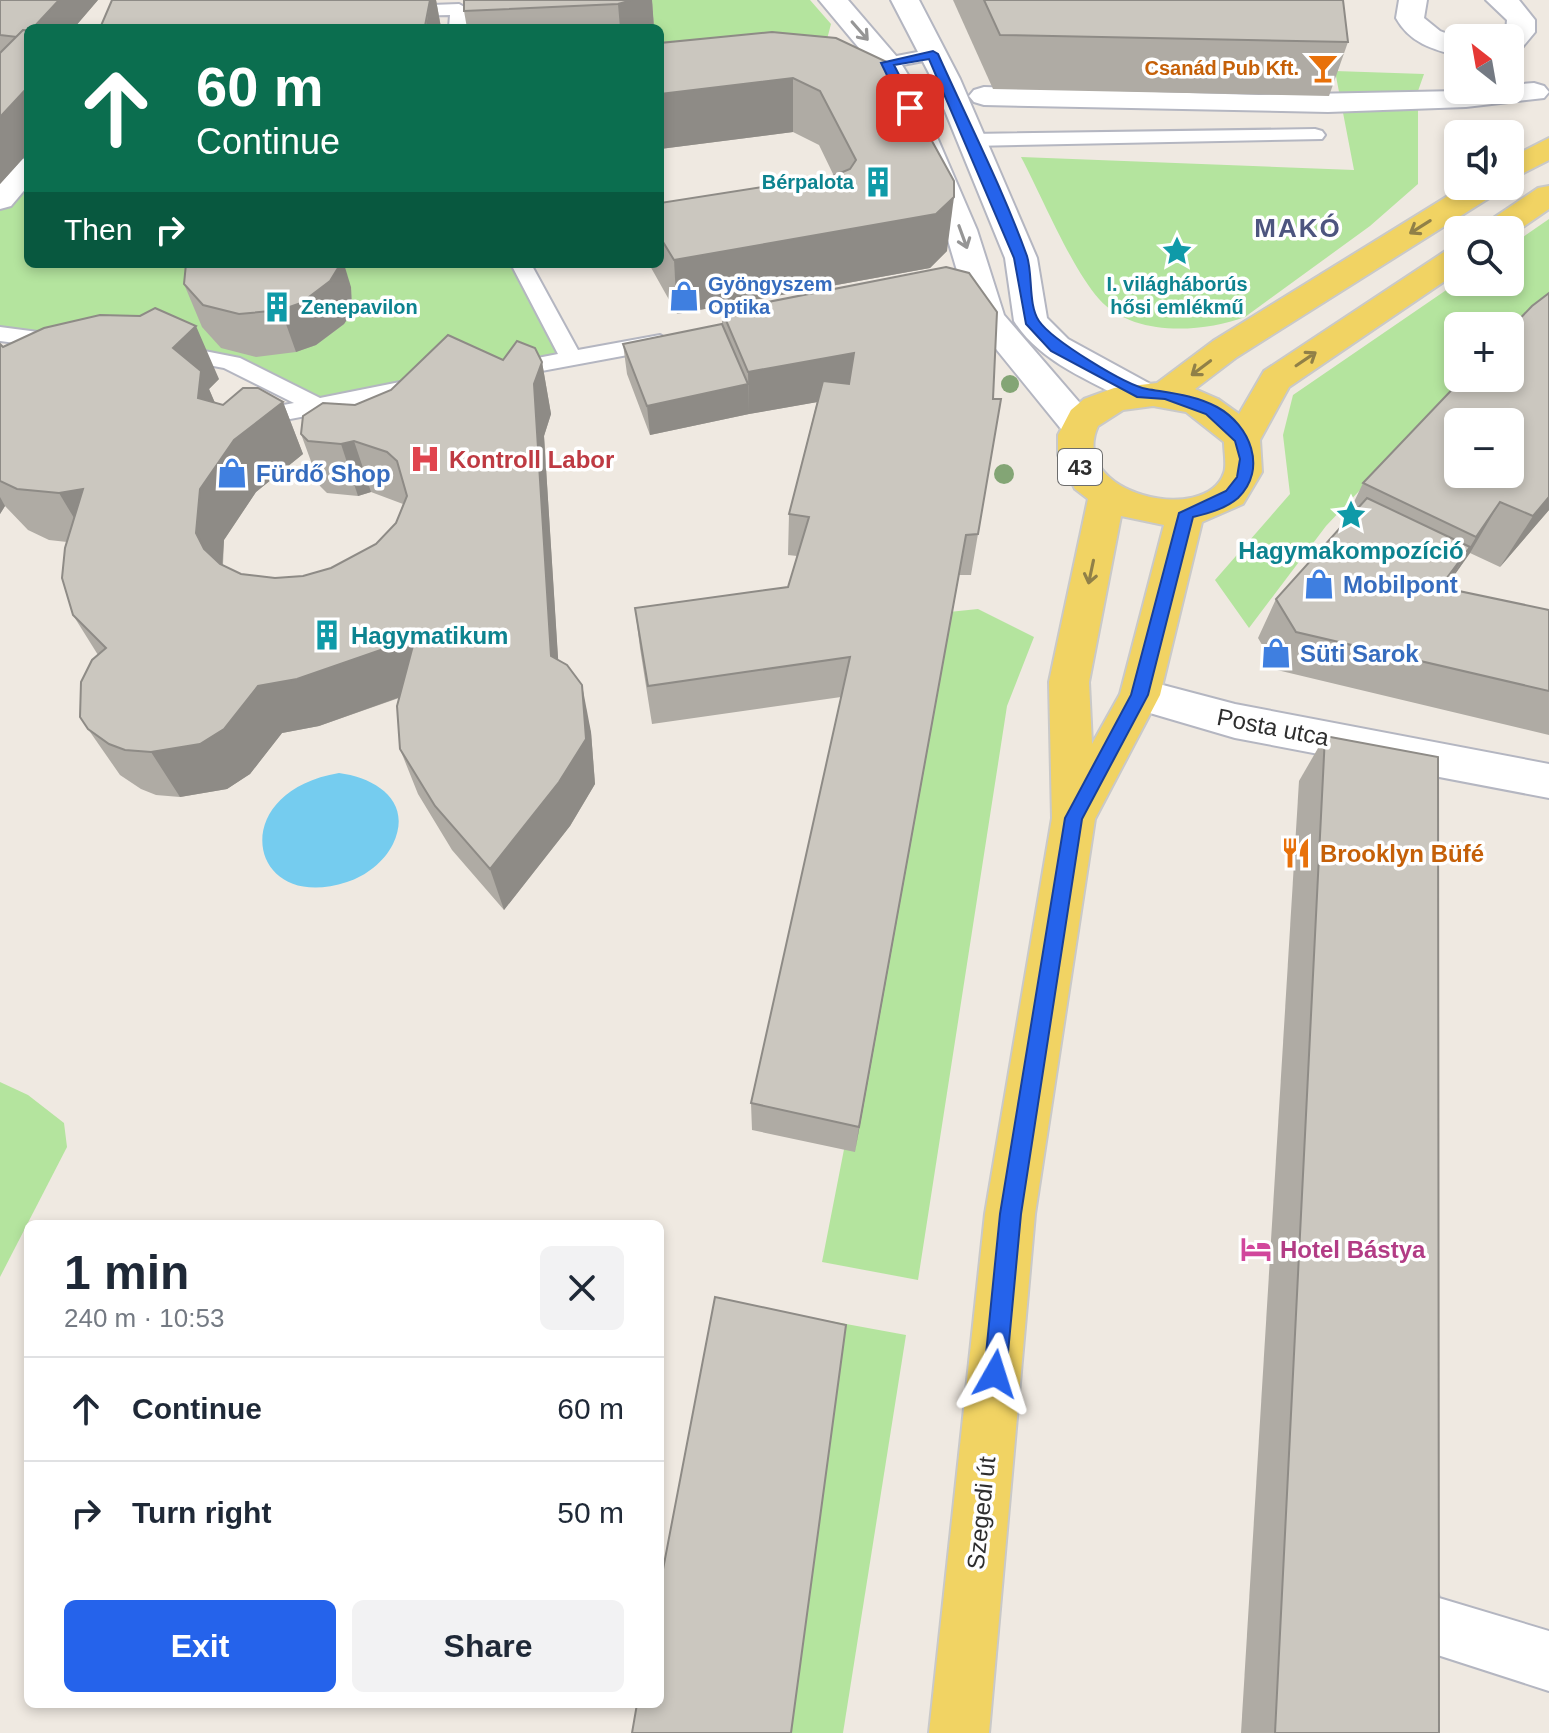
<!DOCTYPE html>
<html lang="en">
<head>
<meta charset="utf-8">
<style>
  body { margin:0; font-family:Helvetica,sans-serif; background:#f2f2f3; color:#1f2937; height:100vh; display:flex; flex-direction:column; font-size:30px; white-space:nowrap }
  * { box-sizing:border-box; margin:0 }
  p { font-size:26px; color:#747a83 }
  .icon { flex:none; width:44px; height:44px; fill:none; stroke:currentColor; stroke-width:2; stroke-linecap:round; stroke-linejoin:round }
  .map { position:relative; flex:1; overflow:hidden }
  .side { position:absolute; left:24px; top:1220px; width:640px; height:488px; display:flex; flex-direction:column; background:#fff; border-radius:12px; box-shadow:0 4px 12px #0003 }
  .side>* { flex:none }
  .banner { position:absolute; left:24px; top:24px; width:640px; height:244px; border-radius:12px; box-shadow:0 4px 12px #0003; background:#0b6e4f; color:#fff; overflow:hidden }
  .needle { width:52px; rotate:329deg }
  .fabs { position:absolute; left:1444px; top:24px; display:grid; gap:16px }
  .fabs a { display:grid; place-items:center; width:80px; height:80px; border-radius:12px; background:#fff; box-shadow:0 4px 12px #0003; font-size:40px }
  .pin { position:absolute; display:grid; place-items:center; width:68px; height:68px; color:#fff; margin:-34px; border-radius:16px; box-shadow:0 4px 12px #0006 }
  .me { position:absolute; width:88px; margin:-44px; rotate:6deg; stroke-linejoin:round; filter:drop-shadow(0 0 6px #0008) }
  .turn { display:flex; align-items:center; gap:28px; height:168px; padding:0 40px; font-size:36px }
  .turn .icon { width:104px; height:104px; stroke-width:2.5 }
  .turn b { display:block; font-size:56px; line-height:68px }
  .then { display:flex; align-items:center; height:76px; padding:0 40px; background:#0003; gap:16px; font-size:30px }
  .round { display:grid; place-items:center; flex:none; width:84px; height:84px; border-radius:12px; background:#f2f2f3 }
  .summary { display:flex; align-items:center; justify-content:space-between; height:136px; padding:0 40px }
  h1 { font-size:48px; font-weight:600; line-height:60px }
  .primary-button { display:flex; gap:16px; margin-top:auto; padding:16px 40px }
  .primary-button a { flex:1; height:92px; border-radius:12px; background:#2563eb; color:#fff; font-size:32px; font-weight:600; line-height:92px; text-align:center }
  .primary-button a+a { background:#f2f2f3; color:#1f2937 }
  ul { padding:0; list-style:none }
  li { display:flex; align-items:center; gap:24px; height:104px; padding:0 40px; border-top:2px solid #e0e1e3 }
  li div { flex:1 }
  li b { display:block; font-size:30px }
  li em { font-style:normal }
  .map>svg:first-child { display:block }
  .green { fill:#b4e49e }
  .water { fill:#75ccef }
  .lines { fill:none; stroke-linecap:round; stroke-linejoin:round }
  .service-casing { stroke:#b4b6c1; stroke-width:4 }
  .pedestrian-casing { stroke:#b4b6c1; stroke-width:4 }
  .minor-casing { stroke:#b4b6c1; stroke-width:4 }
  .secondary-casing { stroke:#b4b6c1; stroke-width:4 }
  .primary-casing { stroke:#c9c9c9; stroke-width:4 }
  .service { fill:#fff; fill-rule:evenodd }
  .pedestrian { fill:#fff; fill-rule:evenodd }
  .minor { fill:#fff; fill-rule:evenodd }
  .secondary { fill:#fff; fill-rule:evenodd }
  .primary { fill:#f1d363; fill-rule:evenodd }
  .tree { fill:#83a575 }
  .wall { fill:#afaba4 }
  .shaded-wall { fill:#8e8b86 }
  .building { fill:#cbc7bf; stroke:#8e8b86; stroke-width:2; fill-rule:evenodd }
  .oneway { stroke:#969696 }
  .oneway2 { stroke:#908048 }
  .route { fill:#2563eb; stroke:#184099; stroke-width:2 }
  .labels { text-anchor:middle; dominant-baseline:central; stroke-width:7; stroke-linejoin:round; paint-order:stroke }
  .far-food-label { font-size:20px; font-weight:bold; fill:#c56008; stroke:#fff; text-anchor:end }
  .far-culture-label { font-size:20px; font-weight:bold; fill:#0d838f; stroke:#fff; text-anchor:end }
  .far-shop-label { font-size:20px; font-weight:bold; fill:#366cbe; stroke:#fff; text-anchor:start }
  .shield { fill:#fff; stroke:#6d6d6d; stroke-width:2 }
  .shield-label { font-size:22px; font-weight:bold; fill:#2e2e2e }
  .health-label { font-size:24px; font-weight:bold; fill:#be3a42; stroke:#fff; text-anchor:start }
  .shop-label { font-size:24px; font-weight:bold; fill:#366cbe; stroke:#fff; text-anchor:start }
  .culture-label { font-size:24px; font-weight:bold; fill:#0d838f; stroke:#fff }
  .street-label { font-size:24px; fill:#2e2e2e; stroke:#fff }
  .food-label { font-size:24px; font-weight:bold; fill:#c56008; stroke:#fff; text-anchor:start }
  .hotel-label { font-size:24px; font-weight:bold; fill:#b23c85; stroke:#fff; text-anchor:start }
  .far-district-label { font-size:26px; font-weight:bold; letter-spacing:2px; fill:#4d557f; stroke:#fff }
</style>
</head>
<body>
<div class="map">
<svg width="1549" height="1733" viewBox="0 0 1549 1733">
  <rect width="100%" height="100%" fill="#efe9e1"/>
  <g class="green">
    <polygon points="611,0 810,0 831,24 826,43 660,63 660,28 612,28"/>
    <path d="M1335,71L1424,74L1418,91V184L1370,226L1245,317C1201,333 1133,337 1099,299C1072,269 1041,195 1021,157L1354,170Z"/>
    <polygon points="28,167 28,264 520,264 571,358 317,406 258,370 0,334 0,199"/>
    <polygon points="1549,219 1549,307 1510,338 1510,326 1458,326 1458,378 1466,378 1326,526 1249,628 1215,580 1290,494 1283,435 1293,395 1458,282 1510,282 1510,246"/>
    <polygon points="978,609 1034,637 1007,706 918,1280 822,1262 949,612"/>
    <polygon points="0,1082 28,1095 64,1123 67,1147 0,1277"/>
    <polygon points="808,1317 906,1335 843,1733 738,1733"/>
  </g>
  <path class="water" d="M339,773C377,778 413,802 393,844C384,862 366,876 347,882C248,915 224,792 339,773Z"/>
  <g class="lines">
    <g class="service-casing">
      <g id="service">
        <polygon points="459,4 468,9 467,28 449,28 450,15 403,16 394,11 403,6"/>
        <polygon points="933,49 942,54 939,58 887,68 878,63 881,59"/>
        <polygon points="1315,129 1322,131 1325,135 1322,139 971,146 961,140 971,134"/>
        <polygon points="511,264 531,264 578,350 660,335 671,342 660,349 504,378 496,376 493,371 496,366 558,354"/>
        <polygon points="0,327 61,335 72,342 61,349 0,341"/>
        <polygon points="174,345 240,358 320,398 420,378 431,386 420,394 249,427 238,419 241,413 294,403 224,368 166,357 163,352 166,347"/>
      </g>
    </g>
    <g class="pedestrian-casing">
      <g id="pedestrian">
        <path d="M1399,0H1427L1424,18L1440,31L1458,38V56C1432,49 1410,43 1396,18Z"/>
        <polygon points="1486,0 1519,0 1535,20 1535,32 1520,50 1510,52 1510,38 1500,38 1506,32 1507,20"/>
        <polygon points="1534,83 1544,86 1549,92 1544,98 1466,107 1328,112 984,105 974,102 969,96 974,90 984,87 1259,95 1510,90 1510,85"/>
      </g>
    </g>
    <g class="minor-casing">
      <g id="minor">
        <polygon points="28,158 28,186 11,206 0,209 0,180 17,160"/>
        <polygon points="1140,679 1235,704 1549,764 1549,798 1235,738 1126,706 1120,695 1126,684"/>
        <path d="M1410,1560L1430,1569L1439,1598L1549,1631V1691L1388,1639C1378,1613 1379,1594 1390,1569Z"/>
      </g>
    </g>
    <g class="secondary-casing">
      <g id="secondary">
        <polygon points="819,0 848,0 897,57 915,86 977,230 1004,315 1092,417 1097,426 1092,435 1079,438 1066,435 971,318 945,230 885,86 874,66"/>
        <path d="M891,0H919L960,79L1037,258L1047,318L1068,339L1154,386L1159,394L1154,402L1142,406L1130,402C1089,380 1040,362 1014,321L1005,258L932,79Z"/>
      </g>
    </g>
    <g class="primary-casing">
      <g id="primary">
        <polygon points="1549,138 1549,160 1510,180 1510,158"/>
        <path d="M1464,186H1502L1497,193L1237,357L1195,389L1218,399L1239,414L1264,371L1447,250L1458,247V272L1289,387L1260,440L1262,472L1243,504L1202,522L1160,695L1095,819L1035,1214L989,1733H929L985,1214L1052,818L1049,682L1088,499L1075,489L1058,455V435L1071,410L1084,399L1114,388L1157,383L1213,341ZM1153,406L1186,412L1224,442C1224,452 1227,465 1224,473C1206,526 1067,494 1098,426L1123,410ZM1121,516L1164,525L1120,694L1092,744L1089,682Z"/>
        <polygon points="1549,186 1549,209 1510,236 1510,230 1481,230 1486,223 1538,188"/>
      </g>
    </g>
    <use href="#service" class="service"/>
    <use href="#pedestrian" class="pedestrian"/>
    <use href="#minor" class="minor"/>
    <use href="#secondary" class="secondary"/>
    <use href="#primary" class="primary"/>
  </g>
  <g class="tree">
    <circle cx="1010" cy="384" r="9"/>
    <circle cx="1004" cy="474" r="10"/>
  </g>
  <g class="wall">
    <polygon points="0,0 98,0 74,28 28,28 28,153 0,184"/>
    <polygon points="112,0 436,0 441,27 100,28"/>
    <polygon points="652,0 654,28 467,28 464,11"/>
    <polygon points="953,0 1343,0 1348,42 1329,96 993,89"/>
    <polygon points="836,38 947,251 930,268 677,314 649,264 660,264 660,203 834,176 819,145 793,132 660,149"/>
    <polygon points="184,284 351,287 352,312 344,324 316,345 296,352 256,357 221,348 202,327"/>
    <polygon points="722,311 993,399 1001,399 971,575 959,575 855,1152 752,1130 751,1103 841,697 652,724 640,648 635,608 788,587 797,556 788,555 789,514 817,402 749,414 650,435 627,374 623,344 722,324"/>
    <polygon points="0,344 3,347 219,379 209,389 215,403 223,405 283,402 303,454 256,492 224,540 223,565 241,574 275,578 303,576 331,568 376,544 396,523 403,504 371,492 358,496 327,493 320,486 301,434 355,405 503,360 542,362 551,414 544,436 558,660 591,732 595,784 570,826 504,910 452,850 418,794 400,749 399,698 319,726 282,733 250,774 227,789 180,797 156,795 141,789 120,775 88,729 98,655 73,615 67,542 49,540 28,530 5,506 0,514"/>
    <polygon points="1463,378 1549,510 1500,567 1470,553 1445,588 1549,610 1549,735 1277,670 1258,638 1276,599 1343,525 1363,483"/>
    <polygon points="1325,736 1439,1733 1241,1733 1299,781"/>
  </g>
  <g class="shaded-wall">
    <polygon points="59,0 98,0 74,28 33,28"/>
    <polygon points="430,0 436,0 441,28 426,28"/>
    <polygon points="632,0 652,0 654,28 620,28 618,4"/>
    <polygon points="793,78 793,132 660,149 660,94"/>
    <polygon points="28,87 28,153 0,184 0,117"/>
    <polygon points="954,197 947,251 930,268 677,314 674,260"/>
    <polygon points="338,264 344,264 351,287 352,312 344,324 316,345 296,352 281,310"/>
    <polygon points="196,326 219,379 209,389 224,424 221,451 173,348"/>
    <polygon points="854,353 852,396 749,414 650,435 647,406 748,384 749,413 748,372"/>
    <polygon points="542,362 551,414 544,436 561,704 551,656 534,384"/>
    <polygon points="283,402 303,454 256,492 224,540 221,583 196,533 200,489 234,440"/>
    <polygon points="354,441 371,492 358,496 341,444"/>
    <polygon points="83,489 89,543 59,493"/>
    <polygon points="0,497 5,506 0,514"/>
    <polygon points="1549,497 1549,510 1500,567 1533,516"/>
    <polygon points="1500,502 1470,553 1446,587 1476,537"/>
    <polygon points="966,535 959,575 855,1152 859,1127"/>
    <polygon points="1470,547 1446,587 1417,626 1440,587"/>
    <polygon points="415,638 431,686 319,726 282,733 250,774 227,789 180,797 151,752 258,686"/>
    <polygon points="582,685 591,732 595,784 570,826 504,910 490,869"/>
  </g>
  <g class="building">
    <polygon points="0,0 59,0 33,28 28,28 28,31 23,30 17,37 0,35"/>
    <polygon points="112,0 430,0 425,26 348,28 100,28"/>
    <polygon points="464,0 632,0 618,4 464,11"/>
    <polygon points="984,0 1343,0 1348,42 1000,35"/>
    <polygon points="23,30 28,31 28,87 0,117 0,53"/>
    <polygon points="772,32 836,38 889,63 954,181 954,197 936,214 674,260 660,237 660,203 833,176 850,169 856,160 820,91 793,78 660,94 660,43"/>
    <polygon points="186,264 338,264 338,268 330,281 301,303 281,310 239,314 203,305 184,284"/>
    <polygon points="946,267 969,273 997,312 993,399 1001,399 978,534 966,535 859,1127 751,1103 850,657 648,686 635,608 788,587 809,517 789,514 823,381 849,384 854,353 748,372 722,311"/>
    <path d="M1549,293V497L1533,516L1500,502L1476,537L1363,483L1463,378H1510V329L1532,306ZM1458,422H1510V474H1458Z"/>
    <polygon points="155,308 196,326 173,348 201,371 198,398 223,405 243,388 258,388 283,402 234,440 200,489 196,533 204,549 220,564 241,574 275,578 303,576 331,568 376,544 396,523 407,496 397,461 387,452 354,441 341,444 308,441 301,434 303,416 323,403 355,405 391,390 448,335 503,360 517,341 535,348 542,362 534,384 551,656 567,665 582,685 586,739 559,782 490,869 435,806 400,749 397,706 415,638 297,679 258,686 224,729 200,744 151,752 125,750 109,744 88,729 80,717 81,682 92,660 106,648 73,615 62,578 65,548 83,489 59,493 17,489 0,481 0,344 3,347 44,328 100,315 140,316"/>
    <polygon points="722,324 748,384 647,406 623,344"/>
    <polygon points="1367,498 1470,547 1440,587 1549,610 1549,691 1296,632 1276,599"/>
    <polygon points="1325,736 1438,757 1439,1733 1275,1733"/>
    <polygon points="715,1297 846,1325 791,1733 632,1733 637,1704 660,1704 660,1585"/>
  </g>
  <defs><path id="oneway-shaft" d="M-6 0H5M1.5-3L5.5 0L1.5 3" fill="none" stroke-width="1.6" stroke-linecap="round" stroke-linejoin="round" transform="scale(2)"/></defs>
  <g class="oneway">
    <use href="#oneway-shaft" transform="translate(860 31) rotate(49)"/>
    <use href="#oneway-shaft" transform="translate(963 237) rotate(70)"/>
  </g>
  <g class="oneway2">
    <use href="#oneway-shaft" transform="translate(1420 227) rotate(148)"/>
    <use href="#oneway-shaft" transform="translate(1306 359) rotate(-34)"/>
    <use href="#oneway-shaft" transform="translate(1201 368) rotate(143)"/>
    <use href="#oneway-shaft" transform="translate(1091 572) rotate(102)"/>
  </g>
  <path class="route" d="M933,51L938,54C968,121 1002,187 1027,256C1033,275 1028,305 1039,321C1052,340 1125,385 1147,389C1170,393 1195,395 1217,407C1250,425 1268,469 1238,498C1225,509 1209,513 1193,517L1148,695L1082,819L1021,1214L1006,1374L1003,1381L995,1385L987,1381L984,1374L1000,1214L1065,818L1131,695L1179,513L1226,491L1237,477L1240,459L1235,441L1206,414L1165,399L1137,397L1051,351L1026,324L1014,258L929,59L894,65L916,108L910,112L903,108L881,63Z"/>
  <defs>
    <g id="bar-bare" transform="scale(2.4)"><path d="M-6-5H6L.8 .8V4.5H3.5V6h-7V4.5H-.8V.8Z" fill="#e8710a" stroke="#fff" stroke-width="2.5" paint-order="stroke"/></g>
    <g id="building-bare" transform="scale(2.4)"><path d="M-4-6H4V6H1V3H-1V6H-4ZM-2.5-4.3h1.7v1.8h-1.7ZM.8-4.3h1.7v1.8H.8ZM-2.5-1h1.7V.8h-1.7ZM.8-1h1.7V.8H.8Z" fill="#0f9aa8" stroke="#fff" stroke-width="2.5" paint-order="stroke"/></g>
    <g id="sight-bare" transform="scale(2.4)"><path d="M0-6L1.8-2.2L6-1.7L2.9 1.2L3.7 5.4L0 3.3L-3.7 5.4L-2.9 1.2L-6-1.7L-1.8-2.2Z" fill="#0f9aa8" stroke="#fff" stroke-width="2.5" paint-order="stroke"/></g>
    <g id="shop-bare" transform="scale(2.4)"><path d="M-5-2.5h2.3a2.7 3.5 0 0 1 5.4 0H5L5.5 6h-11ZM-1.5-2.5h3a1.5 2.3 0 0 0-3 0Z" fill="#3f7fe0" stroke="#fff" stroke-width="2.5" paint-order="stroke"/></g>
    <g id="hospital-bare" transform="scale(2.4)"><path d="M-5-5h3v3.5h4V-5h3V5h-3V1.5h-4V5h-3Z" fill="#e0444e" stroke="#fff" stroke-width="2.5" paint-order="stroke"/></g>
    <g id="restaurant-bare" transform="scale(2.4)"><path d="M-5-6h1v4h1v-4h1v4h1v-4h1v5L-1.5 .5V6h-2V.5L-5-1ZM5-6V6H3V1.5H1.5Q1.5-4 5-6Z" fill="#e8710a" stroke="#fff" stroke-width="2.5" paint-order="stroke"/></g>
    <g id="hotel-bare" transform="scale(2.4)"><path d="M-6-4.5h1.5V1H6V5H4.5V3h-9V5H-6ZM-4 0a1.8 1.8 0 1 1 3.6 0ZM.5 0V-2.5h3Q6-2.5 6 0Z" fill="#d1479c" stroke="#fff" stroke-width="2.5" paint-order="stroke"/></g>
  </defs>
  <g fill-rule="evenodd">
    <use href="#bar-bare" x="1323" y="68"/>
    <use href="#building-bare" x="878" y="182"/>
    <use href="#sight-bare" x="1177" y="251"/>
    <use href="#shop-bare" x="684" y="296"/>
    <use href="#building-bare" x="277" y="307"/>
    <use href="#hospital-bare" x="425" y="459"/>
    <use href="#shop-bare" x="232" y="473"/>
    <use href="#sight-bare" x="1351" y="515"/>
    <use href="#shop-bare" x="1319" y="584"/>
    <use href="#building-bare" x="327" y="635"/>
    <use href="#shop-bare" x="1276" y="653"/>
    <use href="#restaurant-bare" x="1296" y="853"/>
    <use href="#hotel-bare" x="1256" y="1249"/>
  </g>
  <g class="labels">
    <g class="far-food-label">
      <text x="1299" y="68">Csanád Pub Kft.</text>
    </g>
    <g class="far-culture-label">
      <text x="854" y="182">Bérpalota</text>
      <text x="1177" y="284" text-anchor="middle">I. világháborús<tspan x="1177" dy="23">hősi emlékmű</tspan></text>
      <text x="301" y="307" text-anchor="start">Zenepavilon</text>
    </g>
    <g class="far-shop-label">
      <text x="708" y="284">Gyöngyszem<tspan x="708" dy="23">Optika</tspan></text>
    </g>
    <rect class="shield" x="1058" y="449" width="44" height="36" rx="6"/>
    <g class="shield-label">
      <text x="1080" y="467">43</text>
    </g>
    <g class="health-label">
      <text x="449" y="459">Kontroll Labor</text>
    </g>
    <g class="shop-label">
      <text x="256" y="473">Fürdő Shop</text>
      <text x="1343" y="584">Mobilpont</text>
      <text x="1300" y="653">Süti Sarok</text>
    </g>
    <g class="culture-label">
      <text x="1351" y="550">Hagymakompozíció</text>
      <text x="351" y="635" text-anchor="start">Hagymatikum</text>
    </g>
    <g class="street-label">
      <text transform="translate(1273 727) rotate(11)">Posta utca</text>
      <text transform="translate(981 1513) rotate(-84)">Szegedi út</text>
    </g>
    <g class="food-label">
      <text x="1320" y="853">Brooklyn Büfé</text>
    </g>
    <g class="hotel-label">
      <text x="1280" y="1249">Hotel Bástya</text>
    </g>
    <g class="far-district-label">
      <text x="1298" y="228">MAKÓ</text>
    </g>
  </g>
</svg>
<div class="fabs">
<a><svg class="needle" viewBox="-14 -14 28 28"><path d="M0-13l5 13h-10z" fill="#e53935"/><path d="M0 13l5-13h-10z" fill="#747a83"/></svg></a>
<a><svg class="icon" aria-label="sound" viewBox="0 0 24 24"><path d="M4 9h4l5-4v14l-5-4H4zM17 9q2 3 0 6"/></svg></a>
<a><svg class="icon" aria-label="search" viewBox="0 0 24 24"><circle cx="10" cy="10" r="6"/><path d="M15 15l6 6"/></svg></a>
<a>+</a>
<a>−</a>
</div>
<div class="pin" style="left:910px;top:108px;background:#d93025"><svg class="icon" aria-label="arrive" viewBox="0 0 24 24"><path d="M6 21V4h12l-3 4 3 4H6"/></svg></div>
<svg class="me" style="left:995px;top:1374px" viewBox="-20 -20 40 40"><path d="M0-17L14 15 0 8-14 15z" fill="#2563eb" stroke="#fff" stroke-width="4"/></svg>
<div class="banner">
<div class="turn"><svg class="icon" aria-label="ahead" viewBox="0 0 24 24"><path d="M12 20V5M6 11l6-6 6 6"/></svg><div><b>60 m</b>Continue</div></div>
<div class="then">Then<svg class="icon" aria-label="right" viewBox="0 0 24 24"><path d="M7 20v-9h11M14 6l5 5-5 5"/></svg></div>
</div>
<section class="side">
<div class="summary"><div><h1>1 min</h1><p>240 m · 10:53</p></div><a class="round"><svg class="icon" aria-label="close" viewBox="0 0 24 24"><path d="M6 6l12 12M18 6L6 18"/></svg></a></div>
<ul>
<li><svg class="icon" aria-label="ahead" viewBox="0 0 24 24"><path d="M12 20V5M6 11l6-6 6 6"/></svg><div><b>Continue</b></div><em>60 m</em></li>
<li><svg class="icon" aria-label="right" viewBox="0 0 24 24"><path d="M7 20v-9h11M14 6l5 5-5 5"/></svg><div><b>Turn right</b></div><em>50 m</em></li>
</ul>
<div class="primary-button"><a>Exit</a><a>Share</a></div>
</section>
</div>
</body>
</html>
